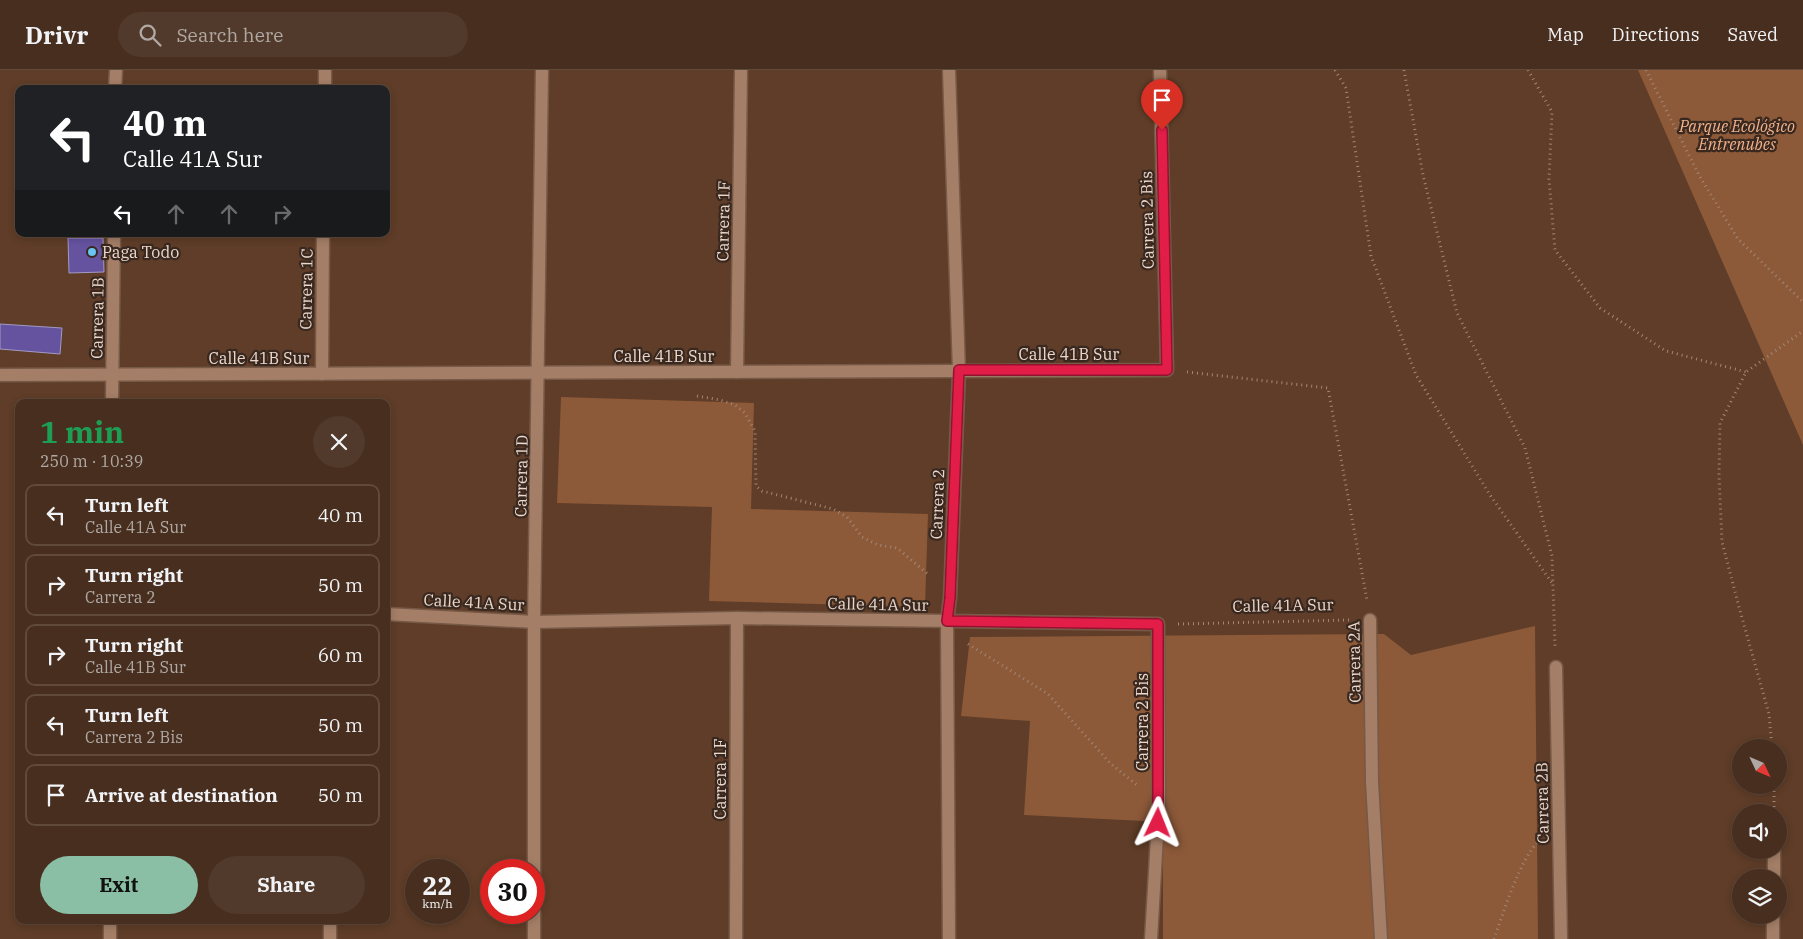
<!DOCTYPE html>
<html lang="en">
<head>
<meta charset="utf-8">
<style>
  body { margin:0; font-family:"IBM Plex Serif",serif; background:#513a2b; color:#f1f3f6; height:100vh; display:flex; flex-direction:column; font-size:19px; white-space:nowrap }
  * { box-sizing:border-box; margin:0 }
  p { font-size:16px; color:#b0a8a4 }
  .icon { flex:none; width:28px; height:28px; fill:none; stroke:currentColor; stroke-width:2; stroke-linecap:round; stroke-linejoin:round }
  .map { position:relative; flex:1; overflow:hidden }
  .side { position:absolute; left:15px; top:329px; width:375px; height:525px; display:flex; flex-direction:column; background:#472e1e; border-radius:10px; box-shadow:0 2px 8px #0003,0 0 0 1px #5f4a3c }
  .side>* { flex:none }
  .top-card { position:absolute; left:15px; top:15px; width:375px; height:152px; border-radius:10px; box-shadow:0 2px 8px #0003,0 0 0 1px #5f4a3c; background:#202124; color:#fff; overflow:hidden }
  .needle { width:32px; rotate:134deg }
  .buttons { position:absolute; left:1732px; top:669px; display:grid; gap:10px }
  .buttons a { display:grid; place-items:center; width:55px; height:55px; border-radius:50%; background:#472e1e; box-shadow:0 2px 8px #0003,0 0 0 1px #5f4a3c; font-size:25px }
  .speed { position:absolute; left:405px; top:789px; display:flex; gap:10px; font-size:25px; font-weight:700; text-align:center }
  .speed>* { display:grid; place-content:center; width:65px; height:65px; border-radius:50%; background:#472e1e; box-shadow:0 2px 8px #0003,0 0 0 1px #5f4a3c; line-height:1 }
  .speed small { font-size:12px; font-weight:400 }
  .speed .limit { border:8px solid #d22; background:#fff; color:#111 }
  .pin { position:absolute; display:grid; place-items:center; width:42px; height:42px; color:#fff; margin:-51px -21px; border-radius:50% 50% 50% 0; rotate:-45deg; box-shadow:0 0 5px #0007 }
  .pin .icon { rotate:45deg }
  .me { position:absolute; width:55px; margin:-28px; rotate:2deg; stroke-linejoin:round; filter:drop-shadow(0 0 4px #0008) }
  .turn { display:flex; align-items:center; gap:18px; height:105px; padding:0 25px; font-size:22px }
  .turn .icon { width:65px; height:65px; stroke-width:2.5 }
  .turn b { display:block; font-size:35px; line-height:42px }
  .lanes { display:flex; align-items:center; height:48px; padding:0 25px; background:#0003; justify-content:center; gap:25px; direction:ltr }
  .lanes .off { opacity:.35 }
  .round { display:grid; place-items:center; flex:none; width:52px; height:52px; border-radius:26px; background:#513a2b }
  .head { display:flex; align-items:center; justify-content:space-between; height:85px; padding:0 25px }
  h1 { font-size:30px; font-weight:700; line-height:38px; color:#1e9e55 }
  .action { display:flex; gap:10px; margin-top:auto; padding:10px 25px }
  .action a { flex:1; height:58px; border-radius:30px; background:#8abfa5; color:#111; font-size:20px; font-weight:700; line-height:58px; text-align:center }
  .action a+a { background:#513a2b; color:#f1f3f6 }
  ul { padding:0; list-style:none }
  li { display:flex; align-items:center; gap:15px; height:62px; margin:0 10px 8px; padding:0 15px; border:2px solid #5f4a3c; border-radius:10px }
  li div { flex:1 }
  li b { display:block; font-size:19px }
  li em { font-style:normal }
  header { display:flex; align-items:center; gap:30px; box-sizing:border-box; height:70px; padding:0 25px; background:#472e1e; border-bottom:1px solid #5f4a3c }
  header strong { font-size:24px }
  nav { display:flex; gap:28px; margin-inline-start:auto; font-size:18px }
  .search { width:350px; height:45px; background:#513a2b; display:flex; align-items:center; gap:12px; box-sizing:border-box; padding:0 18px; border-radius:28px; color:#b0a8a4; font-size:19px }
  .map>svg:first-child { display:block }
  .green { fill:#8c5939 }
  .building { fill:#6553a0; stroke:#a19bc3 }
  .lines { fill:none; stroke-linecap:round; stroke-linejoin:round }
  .minor-casing { stroke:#765946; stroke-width:15 }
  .path { stroke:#a38776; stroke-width:3; stroke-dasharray:1 4; stroke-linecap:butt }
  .minor { stroke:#a47e67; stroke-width:12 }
  .route-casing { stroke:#92132f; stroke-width:12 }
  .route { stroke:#e11d48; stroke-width:9 }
  .poi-dot { fill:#69c4f1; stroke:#38281f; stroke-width:2 }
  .labels { text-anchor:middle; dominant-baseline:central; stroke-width:4.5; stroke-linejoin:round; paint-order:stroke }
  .park-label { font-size:16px; font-style:italic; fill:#f1b28b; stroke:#38281f }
  .street-label { font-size:16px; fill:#ecd7ca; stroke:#38281f }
  .poi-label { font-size:16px; fill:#ecd7ca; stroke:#38281f; text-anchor:start }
</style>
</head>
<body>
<header>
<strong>Drivr</strong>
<div class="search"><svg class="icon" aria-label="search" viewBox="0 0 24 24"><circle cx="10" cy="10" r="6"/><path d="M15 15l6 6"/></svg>Search here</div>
<nav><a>Map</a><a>Directions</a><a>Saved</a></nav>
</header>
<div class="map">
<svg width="1803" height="869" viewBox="0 0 1803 869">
  <rect width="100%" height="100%" fill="#5f3d28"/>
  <g class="green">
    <polygon points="1638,0 1803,0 1803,375"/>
    <polygon points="561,327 754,333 751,439 928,444 925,537 709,531 712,437 557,433"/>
    <polygon points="1535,556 1538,869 1163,869 1163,752 1024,745 1030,651 961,646 970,567 1384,564 1411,585"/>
  </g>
  <g class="building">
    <polygon points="68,168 103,168 104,202 69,203"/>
    <polygon points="0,254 62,258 60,284 0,279"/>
  </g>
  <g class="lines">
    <g class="minor-casing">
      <g id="minor">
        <polyline points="949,0 959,301 950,528 947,551 949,869"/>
        <polyline points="115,19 116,0"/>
        <polyline points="325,19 325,0"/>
        <polyline points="737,302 741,0"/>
        <polyline points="322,304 323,164"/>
        <polyline points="0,305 1167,300 1160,0"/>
        <polyline points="112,332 114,164"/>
        <polyline points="386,544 534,552 737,548 1158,554 1159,733 1151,869"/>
        <polyline points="1370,550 1372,712 1381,869"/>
        <polyline points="1556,597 1561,869"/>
        <polyline points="1774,808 1774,780"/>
        <polyline points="534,812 534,552 542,0"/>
        <polyline points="110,869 110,850"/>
        <polyline points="330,869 330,850"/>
        <polyline points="534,869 534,842"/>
        <polyline points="736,869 737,548"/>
        <polyline points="1773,869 1773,845"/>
      </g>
    </g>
    <g class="path">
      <polyline points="1335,0 1346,18 1371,186 1416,305 1490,425 1552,513"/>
      <polyline points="1404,0 1423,105 1457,243 1525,378 1552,486 1555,576"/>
      <polyline points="1528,0 1552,42 1549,109 1555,180 1600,238 1666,281 1746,302"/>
      <polyline points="1646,0 1700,107 1738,169 1803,232"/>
      <polyline points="1187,302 1328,318 1367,530"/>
      <polyline points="697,326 720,330 735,335 745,343 755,361 756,416 762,421 833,439 847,447 862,467 878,475 897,478 929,505"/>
      <polyline points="1178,554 1349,550"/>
      <polyline points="968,574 1048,624 1110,693 1138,716"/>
      <polyline points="1772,678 1769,644 1739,537 1722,472 1719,405 1720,353 1746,302 1803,261"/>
      <polyline points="1774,742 1774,715"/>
      <path d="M1494,869C1503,844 1520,789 1538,772"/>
    </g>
    <use href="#minor" class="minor"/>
  </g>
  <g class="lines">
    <g class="route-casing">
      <polyline id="route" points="1158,753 1158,554 947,551 950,528 959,300 1167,300 1162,60"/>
    </g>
    <use href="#route" class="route"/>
  </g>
  <circle class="poi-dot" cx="92" cy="182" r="5"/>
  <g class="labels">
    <g class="park-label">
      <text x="1737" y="56">Parque Ecológico<tspan x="1737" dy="18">Entrenubes</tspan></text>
    </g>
    <g class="street-label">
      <text transform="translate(1147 150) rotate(-91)">Carrera 2 Bis</text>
      <text transform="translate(723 151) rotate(-89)">Carrera 1F</text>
      <text transform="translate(306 219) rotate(-89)">Carrera 1C</text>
      <text transform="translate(97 248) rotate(-89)">Carrera 1B</text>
      <text x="1069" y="284">Calle 41B Sur</text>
      <text x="664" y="286">Calle 41B Sur</text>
      <text x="259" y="288">Calle 41B Sur</text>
      <text transform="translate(521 406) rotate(-89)">Carrera 1D</text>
      <text transform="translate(937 434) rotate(-88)">Carrera 2</text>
      <text transform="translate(474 532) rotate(3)">Calle 41A Sur</text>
      <text transform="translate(878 534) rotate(1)">Calle 41A Sur</text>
      <text transform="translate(1283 535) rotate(-1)">Calle 41A Sur</text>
      <text transform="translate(1354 592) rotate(-91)">Carrera 2A</text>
      <text transform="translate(1142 652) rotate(-90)">Carrera 2 Bis</text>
      <text transform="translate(720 709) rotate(-90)">Carrera 1F</text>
      <text transform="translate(1542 733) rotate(-91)">Carrera 2B</text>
    </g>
    <g class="poi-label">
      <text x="102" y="182">Paga Todo</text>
    </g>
  </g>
</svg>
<div class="buttons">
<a><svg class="needle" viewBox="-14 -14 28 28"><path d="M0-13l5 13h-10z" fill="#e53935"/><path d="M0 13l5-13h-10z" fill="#b0a8a4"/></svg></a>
<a><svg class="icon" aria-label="sound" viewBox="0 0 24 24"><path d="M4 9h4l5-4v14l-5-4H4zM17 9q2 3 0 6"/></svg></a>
<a><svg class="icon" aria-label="layers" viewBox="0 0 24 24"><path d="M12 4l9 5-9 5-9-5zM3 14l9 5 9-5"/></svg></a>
</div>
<div class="speed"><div>22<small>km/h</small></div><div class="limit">30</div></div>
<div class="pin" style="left:1162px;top:60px;background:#d93025"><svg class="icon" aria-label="arrive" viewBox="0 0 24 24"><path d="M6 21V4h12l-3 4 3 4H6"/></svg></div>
<svg class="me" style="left:1158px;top:753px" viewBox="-20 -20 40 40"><path d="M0-17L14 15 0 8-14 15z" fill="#e11d48" stroke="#fff" stroke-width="4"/></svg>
<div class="top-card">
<div class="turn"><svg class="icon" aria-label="left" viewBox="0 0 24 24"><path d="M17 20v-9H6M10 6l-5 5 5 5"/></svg><div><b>40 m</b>Calle 41A Sur</div></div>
<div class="lanes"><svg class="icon" aria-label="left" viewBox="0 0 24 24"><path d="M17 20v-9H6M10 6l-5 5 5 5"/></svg><svg class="icon off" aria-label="ahead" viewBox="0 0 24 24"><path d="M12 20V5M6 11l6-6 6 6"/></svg><svg class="icon off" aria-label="ahead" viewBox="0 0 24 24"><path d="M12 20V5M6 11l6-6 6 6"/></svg><svg class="icon off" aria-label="right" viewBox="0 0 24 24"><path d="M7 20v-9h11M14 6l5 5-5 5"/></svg></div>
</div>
<section class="side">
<div class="head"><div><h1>1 min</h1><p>250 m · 10:39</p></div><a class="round"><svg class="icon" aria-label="close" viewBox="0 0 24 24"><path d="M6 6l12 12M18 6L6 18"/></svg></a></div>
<ul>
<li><svg class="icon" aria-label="left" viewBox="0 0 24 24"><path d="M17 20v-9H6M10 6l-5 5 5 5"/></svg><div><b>Turn left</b><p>Calle 41A Sur</p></div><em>40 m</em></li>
<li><svg class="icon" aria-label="right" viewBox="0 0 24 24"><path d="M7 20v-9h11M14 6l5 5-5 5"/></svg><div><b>Turn right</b><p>Carrera 2</p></div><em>50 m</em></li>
<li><svg class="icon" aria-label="right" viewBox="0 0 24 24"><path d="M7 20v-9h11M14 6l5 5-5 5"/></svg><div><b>Turn right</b><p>Calle 41B Sur</p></div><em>60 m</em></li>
<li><svg class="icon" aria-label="left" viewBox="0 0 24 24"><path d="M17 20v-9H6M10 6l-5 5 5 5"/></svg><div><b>Turn left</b><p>Carrera 2 Bis</p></div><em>50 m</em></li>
<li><svg class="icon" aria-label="arrive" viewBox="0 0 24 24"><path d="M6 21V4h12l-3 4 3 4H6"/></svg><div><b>Arrive at destination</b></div><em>50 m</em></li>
</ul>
<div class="action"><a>Exit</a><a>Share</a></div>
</section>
</div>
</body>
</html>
